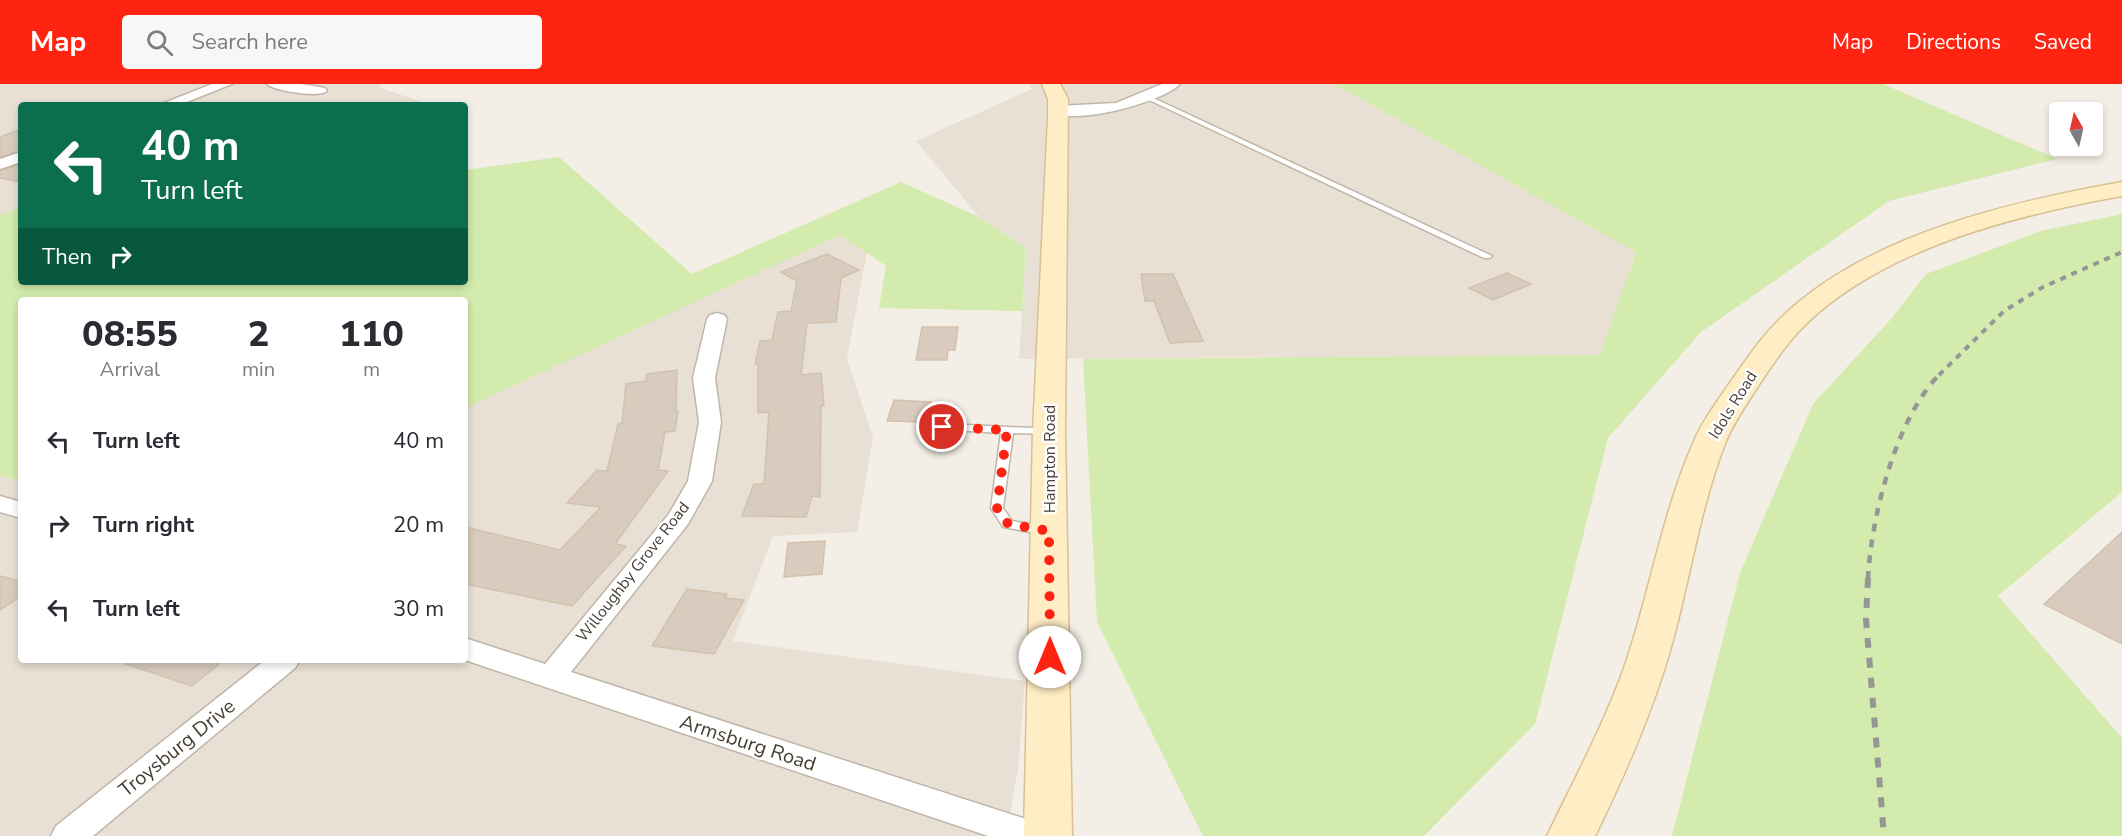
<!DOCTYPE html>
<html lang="en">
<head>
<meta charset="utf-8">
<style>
  body { margin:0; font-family:"Nunito Sans",sans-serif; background:#f7f7f7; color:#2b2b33; height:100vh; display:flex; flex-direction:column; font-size:22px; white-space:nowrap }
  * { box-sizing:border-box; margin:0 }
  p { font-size:20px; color:#7c7c81 }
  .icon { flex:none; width:33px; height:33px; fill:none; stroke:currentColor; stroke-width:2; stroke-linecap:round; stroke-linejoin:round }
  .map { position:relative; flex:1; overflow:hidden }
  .drawer { position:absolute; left:18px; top:213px; width:450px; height:366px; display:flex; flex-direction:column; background:#fff; border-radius:6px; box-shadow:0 3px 9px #0003 }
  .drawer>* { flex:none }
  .hud { position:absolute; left:18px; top:18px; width:450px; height:183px; border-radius:6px; box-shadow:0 3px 9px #0003; background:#0b6e4f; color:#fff; overflow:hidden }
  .needle { width:39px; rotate:352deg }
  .buttons { position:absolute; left:2049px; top:18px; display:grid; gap:12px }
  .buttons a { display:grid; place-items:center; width:54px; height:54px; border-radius:6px; background:#fff; box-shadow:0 3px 9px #0003; font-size:30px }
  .pin { position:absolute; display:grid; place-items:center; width:51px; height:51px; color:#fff; margin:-26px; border:3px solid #fff; border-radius:50%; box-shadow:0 2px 6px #0007 }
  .me { position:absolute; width:66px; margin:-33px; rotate:0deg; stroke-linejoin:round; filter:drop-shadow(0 0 4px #0008) }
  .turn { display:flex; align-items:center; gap:21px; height:126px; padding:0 24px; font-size:27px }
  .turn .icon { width:78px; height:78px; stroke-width:2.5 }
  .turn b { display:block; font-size:42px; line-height:51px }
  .then { display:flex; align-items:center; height:57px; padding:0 24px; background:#0003; gap:12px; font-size:22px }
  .eta { display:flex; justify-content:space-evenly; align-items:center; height:102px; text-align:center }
  .eta b { font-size:36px; font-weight:800; line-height:42px }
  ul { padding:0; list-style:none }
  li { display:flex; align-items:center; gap:18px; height:84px; padding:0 24px }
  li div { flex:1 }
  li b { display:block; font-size:22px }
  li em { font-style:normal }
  header { display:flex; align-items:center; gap:36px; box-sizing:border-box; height:84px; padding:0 30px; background:#ff2412; color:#fff }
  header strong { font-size:28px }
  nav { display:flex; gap:33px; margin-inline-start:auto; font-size:21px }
  .search { width:420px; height:54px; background:#f7f7f7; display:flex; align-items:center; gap:15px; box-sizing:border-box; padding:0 21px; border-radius:6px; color:#7c7c81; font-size:22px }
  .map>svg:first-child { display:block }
  .residential { fill:#e8e0d4 }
  .green { fill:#d3ebac }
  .building { fill:#d9ccbe; stroke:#d2c1ad; stroke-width:1.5 }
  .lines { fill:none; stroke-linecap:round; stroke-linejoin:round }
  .lane-casing { stroke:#c0b6a8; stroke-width:3 }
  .street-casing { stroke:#c0b6a8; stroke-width:3 }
  .secondary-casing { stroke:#d7c093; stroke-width:3 }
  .lane { fill:#fff; fill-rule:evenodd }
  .street { fill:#fff; fill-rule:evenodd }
  .secondary { fill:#ffedc5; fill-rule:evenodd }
  .rail-far2 { stroke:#969696; stroke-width:4; stroke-dasharray:6 6; stroke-linecap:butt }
  .rail-far1 { stroke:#969696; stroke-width:4.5; stroke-dasharray:8 8; stroke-linecap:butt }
  .rail { stroke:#969696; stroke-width:6; stroke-dasharray:10 10; stroke-linecap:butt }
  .route { stroke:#ff2412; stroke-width:10; stroke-dasharray:0 18 }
  .labels { text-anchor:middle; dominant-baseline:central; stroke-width:5; stroke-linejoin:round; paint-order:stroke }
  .street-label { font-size:16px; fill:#473f35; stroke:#fff }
  .near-street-label { font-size:20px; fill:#473f35; stroke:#fff }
</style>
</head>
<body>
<header>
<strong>Map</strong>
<div class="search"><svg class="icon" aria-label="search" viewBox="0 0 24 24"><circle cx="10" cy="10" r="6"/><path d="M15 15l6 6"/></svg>Search here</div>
<nav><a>Map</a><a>Directions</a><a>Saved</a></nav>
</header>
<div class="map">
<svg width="2122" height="752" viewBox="0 0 2122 752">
  <rect width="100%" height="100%" fill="#f4efe6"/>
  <g class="residential">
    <polygon points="0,0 383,0 378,3 431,21 21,21 21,140 0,149"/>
    <polygon points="1028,0 1334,0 1636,167 1601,271 1019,275 1026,164 979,133 916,57 1032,5"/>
    <polygon points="873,136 847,274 873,354 857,448 773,452 733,557 1025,597 1018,685 1006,752 0,752 0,295 21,302 21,576 465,576 465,318"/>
  </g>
  <g class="green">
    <polygon points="1334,0 1883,0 2057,75 1889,117 1701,248 1608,354 1535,640 1424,752 1203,752 1097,538 1083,275 1600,271 1636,168"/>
    <polygon points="559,73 692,190 901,98 979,133 1026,164 1022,227 879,224 886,182 840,151 465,324 465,216 21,216 21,397 0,391 0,131 21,123 21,198 465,198 465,86"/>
    <polygon points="2122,130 2122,408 1998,512 2122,654 2122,752 1672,752 1740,489 1813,320 1891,235 1926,190 2041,147"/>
  </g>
  <g class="building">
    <polygon points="21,45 21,66 0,73 0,53"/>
    <polygon points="21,80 21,98 0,94 0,87"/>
    <polygon points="827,170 859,186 841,194 836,238 807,239 801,291 821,289 824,322 821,322 820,413 812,412 806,433 742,432 754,400 764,400 769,328 758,329 758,279 755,280 760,257 772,256 778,228 791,227 797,197 781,188"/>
    <polygon points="1507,189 1531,200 1493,216 1469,204"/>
    <polygon points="1141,190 1173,190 1203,257 1170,259 1154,217 1145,217"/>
    <polygon points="922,243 958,243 955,266 948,266 947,276 916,276"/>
    <polygon points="677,286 676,327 678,327 675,347 665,348 658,386 668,387 615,460 626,462 572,522 465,500 465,443 560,466 601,423 567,419 597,386 607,387 618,340 622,339 626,300 646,297 647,290"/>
    <polygon points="894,316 931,318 925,338 887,337"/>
    <polygon points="2122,448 2122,560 2044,520"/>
    <polygon points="825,457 822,490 784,493 788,459"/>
    <polygon points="0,492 21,497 21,512 0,526"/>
    <polygon points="687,505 727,510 725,514 744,516 714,570 652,562"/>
    <polygon points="127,576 224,576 192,602 126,580"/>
  </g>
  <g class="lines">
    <g class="lane-casing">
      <g id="lane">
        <polygon points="1145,12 1149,12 1492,172 1490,174 1484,174 1145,14"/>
        <polygon points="936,326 940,327 946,340 1052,345 1054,347 1052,349 1048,350 1013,349 1003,424 1012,437 1052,444 1053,447 1052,450 1047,451 1003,443 991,424 1001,349 938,345 930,329"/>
      </g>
    </g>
    <g class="street-casing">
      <g id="street">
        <polygon points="212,0 232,0 179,21 159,21"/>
        <path d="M267,0H301L325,4L327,7C320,14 274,7 267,0Z"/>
        <path d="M1162,0H1180C1164,18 1068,44 1051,26L1058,22L1116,19Z"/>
        <polygon points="21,68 21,78 0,85 0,75"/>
        <polygon points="717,229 724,231 727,235 715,294 721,338 712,397 688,440 571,588 1032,737 1044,742 1049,752 988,752 465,576 465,554 545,580 669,430 688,397 699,338 693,294 707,235 710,231"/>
        <polygon points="0,412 21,418 21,434 0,428"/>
        <polygon points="265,576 300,576 295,584 93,752 51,752 56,742"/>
      </g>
    </g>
    <g class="secondary-casing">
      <g id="secondary">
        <polygon points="1042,0 1060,0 1068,15 1065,347 1072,752 1024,752 1033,347 1048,34 1048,15"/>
        <path d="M2122,98V112C2016,131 1882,164 1803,243C1785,261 1771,283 1757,304C1746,321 1735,337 1727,355C1701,419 1691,490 1673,556C1655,622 1628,684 1598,746L1595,752H1547C1574,696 1603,642 1624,584C1650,509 1662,429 1694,357C1703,336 1717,318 1729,300C1746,276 1763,250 1785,230C1871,150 2010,118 2122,98Z"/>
      </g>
    </g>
    <use href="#lane" class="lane"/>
    <use href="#street" class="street"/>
    <use href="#secondary" class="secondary"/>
    <polyline class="rail-far2" points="1939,291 2004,227 2043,203 2122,168"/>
    <path class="rail-far1" d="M1868,495C1871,433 1896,333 1941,289"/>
    <polyline class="rail" points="1868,494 1866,535 1884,752"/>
  </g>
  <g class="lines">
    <polyline class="route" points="942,343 1007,346 997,424 1008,440 1049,447 1050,573"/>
  </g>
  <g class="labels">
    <g class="street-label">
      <text transform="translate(1733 321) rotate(-58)">Idols Road</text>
      <text transform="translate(1050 375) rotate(-90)">Hampton Road</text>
      <text transform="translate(633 488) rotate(-52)">Willoughby Grove Road</text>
    </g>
    <g class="near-street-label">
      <text transform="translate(748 659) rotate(18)">Armsburg Road</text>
      <text transform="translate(177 664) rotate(-39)">Troysburg Drive</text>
    </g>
  </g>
</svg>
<div class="buttons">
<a><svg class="needle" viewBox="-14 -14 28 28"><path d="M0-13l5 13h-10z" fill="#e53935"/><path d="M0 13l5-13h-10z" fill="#7c7c81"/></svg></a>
</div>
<div class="pin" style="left:942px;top:343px;background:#d93025"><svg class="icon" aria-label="arrive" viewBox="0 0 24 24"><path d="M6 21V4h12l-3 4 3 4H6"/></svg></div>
<svg class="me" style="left:1050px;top:573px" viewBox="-20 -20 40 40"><circle r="19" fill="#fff"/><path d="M0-13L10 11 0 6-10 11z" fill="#ff2412"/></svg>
<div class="hud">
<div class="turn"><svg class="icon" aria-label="left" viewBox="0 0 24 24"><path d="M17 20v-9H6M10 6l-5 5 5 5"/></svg><div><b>40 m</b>Turn left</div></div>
<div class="then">Then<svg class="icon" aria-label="right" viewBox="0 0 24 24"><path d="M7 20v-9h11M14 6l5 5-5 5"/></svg></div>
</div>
<section class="drawer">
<div class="eta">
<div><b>08:55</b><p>Arrival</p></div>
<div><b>2</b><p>min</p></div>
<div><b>110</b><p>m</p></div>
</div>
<ul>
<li><svg class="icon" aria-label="left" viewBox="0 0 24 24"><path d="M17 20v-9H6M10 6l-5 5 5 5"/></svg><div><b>Turn left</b></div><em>40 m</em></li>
<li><svg class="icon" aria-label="right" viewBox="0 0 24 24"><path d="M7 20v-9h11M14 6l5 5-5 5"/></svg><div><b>Turn right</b></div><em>20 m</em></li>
<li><svg class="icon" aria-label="left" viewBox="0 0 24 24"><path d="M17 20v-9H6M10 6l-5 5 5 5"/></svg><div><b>Turn left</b></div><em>30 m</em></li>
</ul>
</section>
</div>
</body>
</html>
